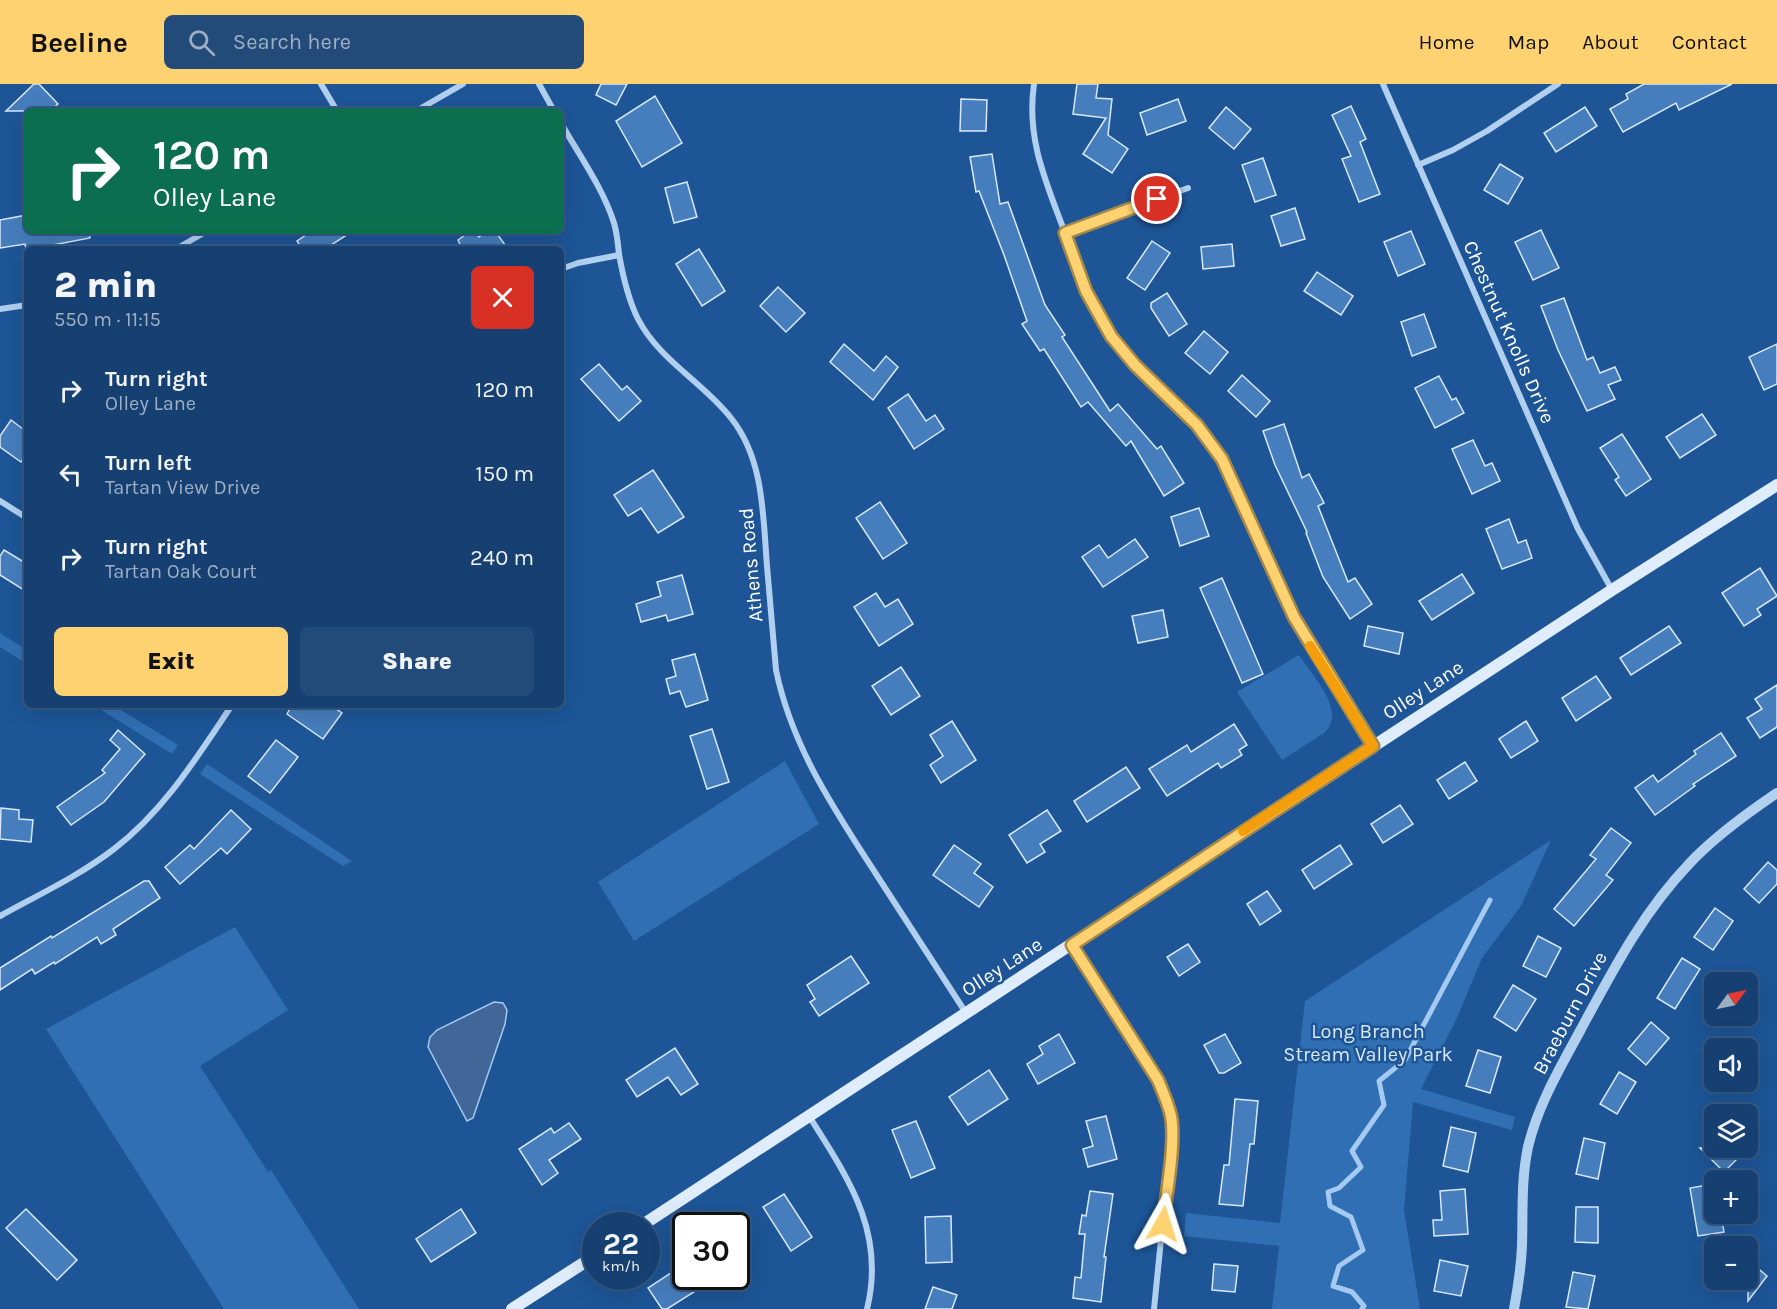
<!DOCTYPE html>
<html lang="en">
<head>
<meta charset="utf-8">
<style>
  body { margin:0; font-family:Karla,sans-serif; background:#234b79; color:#f1f3f6; height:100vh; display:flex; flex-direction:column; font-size:22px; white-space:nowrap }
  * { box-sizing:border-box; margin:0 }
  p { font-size:20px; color:#9eafc3 }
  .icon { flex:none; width:33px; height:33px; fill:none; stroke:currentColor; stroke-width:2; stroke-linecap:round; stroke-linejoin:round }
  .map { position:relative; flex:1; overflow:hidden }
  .panel { position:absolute; left:24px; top:162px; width:540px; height:462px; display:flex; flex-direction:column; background:#164071; border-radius:9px; box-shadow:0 6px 24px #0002,0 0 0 2px #355984 }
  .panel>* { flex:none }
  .top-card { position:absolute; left:24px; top:24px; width:540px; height:126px; border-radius:9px; box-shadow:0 6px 24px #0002,0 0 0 2px #355984; background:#0b6e4f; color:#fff; overflow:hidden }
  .needle { width:39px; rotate:57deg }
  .tools { position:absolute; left:1704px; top:888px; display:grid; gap:12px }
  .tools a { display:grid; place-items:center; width:54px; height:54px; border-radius:9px; background:#164071; box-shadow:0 6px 24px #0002,0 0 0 2px #355984; font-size:30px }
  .speed { position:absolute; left:582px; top:1128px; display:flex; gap:12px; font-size:30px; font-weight:700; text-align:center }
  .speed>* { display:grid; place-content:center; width:78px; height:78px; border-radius:50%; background:#164071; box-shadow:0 6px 24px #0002,0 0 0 2px #355984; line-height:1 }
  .speed small { font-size:15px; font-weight:400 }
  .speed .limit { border:3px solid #111; border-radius:9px; background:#fff; color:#111 }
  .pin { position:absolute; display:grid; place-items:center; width:51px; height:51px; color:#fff; margin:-26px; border:3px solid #fff; border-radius:50%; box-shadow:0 2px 6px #0007 }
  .me { position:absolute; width:66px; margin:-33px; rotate:6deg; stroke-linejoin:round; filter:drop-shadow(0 0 4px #0008) }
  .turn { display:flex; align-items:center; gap:21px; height:126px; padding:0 30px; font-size:27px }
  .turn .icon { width:78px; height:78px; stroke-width:2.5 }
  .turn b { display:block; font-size:42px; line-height:51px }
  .round { display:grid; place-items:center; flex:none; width:63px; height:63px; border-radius:9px; background:#234b79 }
  .headline { display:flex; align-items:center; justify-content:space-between; height:102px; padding:0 30px }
  h1 { font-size:36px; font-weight:800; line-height:45px }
  .action { display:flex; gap:12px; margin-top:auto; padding:12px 30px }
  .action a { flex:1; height:69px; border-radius:9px; background:#fed270; color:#111; font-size:24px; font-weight:800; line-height:69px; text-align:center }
  .action a+a { background:#234b79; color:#f1f3f6 }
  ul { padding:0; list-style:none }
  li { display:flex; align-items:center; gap:18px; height:84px; padding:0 30px }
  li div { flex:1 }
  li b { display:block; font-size:22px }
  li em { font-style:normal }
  header { display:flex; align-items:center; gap:36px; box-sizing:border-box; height:84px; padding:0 30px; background:#fed270; color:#111 }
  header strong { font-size:28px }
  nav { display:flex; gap:33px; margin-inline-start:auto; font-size:21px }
  .search { width:420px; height:54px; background:#234b79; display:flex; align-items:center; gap:15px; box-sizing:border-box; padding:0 21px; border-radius:9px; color:#9eafc3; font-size:22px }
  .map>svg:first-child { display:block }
  .green { fill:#316fb4 }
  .water { fill:#406797; stroke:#a5caf1; stroke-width:1.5 }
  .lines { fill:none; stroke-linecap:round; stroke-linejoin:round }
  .stream { stroke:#a5caf1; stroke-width:5 }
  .building { fill:#467ebd; stroke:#d8e8fb; stroke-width:1.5 }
  .minor { stroke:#b1cfef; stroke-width:6 }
  .tertiary { stroke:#b1cfef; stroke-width:10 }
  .secondary { stroke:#dfecfb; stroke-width:12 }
  .route-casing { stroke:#a58849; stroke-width:15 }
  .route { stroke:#fed270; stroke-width:10 }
  .slow { stroke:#f59e0b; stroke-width:10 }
  .labels { text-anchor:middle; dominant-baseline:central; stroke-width:5; stroke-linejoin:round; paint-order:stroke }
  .street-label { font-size:20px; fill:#fff; stroke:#1d5597 }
  .park-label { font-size:20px; fill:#d8e8fb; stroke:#1d5597 }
</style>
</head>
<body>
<header>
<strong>Beeline</strong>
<div class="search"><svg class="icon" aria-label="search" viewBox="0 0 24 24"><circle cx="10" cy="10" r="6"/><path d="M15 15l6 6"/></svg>Search here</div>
<nav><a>Home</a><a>Map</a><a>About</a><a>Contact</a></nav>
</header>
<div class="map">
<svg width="1777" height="1225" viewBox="0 0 1777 1225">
  <rect width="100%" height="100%" fill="#1d5597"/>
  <g class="green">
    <polygon points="0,549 27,566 27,580 0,563"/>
    <path d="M1299,571C1312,591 1348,628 1324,649L1282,676L1237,608Z"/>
    <polygon points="93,621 113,621 178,661 172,670"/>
    <polygon points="785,677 819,740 634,857 598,798"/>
    <polygon points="207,680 352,777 343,782 200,690"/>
    <polygon points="1551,756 1521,822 1482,874 1457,934 1421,1005 1515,1033 1512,1046 1413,1018 1404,1126 1420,1225 1272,1225 1279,1162 1184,1152 1186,1129 1280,1139 1305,917"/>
    <polygon points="235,843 288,926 200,982 268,1088 271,1086 359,1225 224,1225 46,945"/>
  </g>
  <polygon class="water" points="494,918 503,919 507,926 505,940 473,1034 467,1037 428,963 430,953 437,946"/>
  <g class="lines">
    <polyline class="stream" points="1362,1225 1364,1222 1352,1208 1333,1202 1339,1182 1363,1166 1351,1133 1330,1122 1328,1108 1339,1104 1361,1083 1352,1067 1384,1021 1379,997 1405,976 1490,816"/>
  </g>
  <g class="building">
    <polygon points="34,0 39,0 58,20 50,27 6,27"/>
    <polygon points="601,0 627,0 616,21 596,11"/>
    <polygon points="1077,0 1098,0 1096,14 1112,15 1108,51 1128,65 1112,89 1083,70 1106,34 1073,30"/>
    <polygon points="1644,0 1732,0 1679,26 1676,19 1623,48 1610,25 1628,15 1626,10"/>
    <polygon points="655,12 682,59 642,83 616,37"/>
    <polygon points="961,15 987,16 986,47 960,47"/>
    <polygon points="1178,15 1186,37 1147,51 1140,29"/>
    <polygon points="1351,22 1366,55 1360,58 1380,110 1359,118 1342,75 1351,72 1332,31"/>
    <polygon points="1226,23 1251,45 1234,65 1209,44"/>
    <polygon points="1585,23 1597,42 1556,68 1544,49"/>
    <polygon points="992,70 1000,120 1008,118 1045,221 1065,251 1062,253 1110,327 1118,320 1157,365 1161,362 1184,399 1164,412 1131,357 1126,362 1088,318 1081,323 1044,265 1040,267 1022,240 1027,237 1004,171 979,107 976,108 970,73"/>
    <polygon points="1263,74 1276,111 1255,118 1242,81"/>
    <polygon points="1500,80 1523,94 1508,120 1484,106"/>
    <polygon points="687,98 697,133 674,139 665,104"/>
    <polygon points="1295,124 1305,155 1281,162 1271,132"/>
    <polygon points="27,131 27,147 89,147 90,154 26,166 25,160 0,164 0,136"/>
    <polygon points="1541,146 1559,184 1533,196 1515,158"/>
    <polygon points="312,147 353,147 325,165 302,165 297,157"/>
    <polygon points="471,147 474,147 479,153 487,147 495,147 508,165 462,165 458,156"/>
    <polygon points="1411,147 1425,180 1398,192 1384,158"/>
    <polygon points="1152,157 1170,169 1145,206 1127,194"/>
    <polygon points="1232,160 1234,182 1203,185 1201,163"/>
    <polygon points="699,165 725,207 702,222 676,180"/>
    <polygon points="1317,188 1353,212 1341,231 1304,207"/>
    <polygon points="778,203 805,229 786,248 760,222"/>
    <polygon points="1167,209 1187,240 1169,252 1151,224 1151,219"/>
    <polygon points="1564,214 1587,276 1593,273 1600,289 1615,283 1621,296 1608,301 1615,315 1587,327 1558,266 1541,222"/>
    <polygon points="1424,230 1436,263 1412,272 1401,238"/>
    <polygon points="1204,247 1228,268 1210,290 1185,269"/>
    <polygon points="844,260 874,287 886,272 898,283 873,316 830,278"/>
    <polygon points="1777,260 1777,300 1764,306 1749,273"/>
    <polygon points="599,280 622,306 627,302 641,317 619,337 581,295"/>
    <polygon points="1242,291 1270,317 1256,333 1228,307"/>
    <polygon points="1439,292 1452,316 1456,314 1464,329 1435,344 1415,304"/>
    <polygon points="908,310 926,337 935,331 944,345 914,365 888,324"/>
    <polygon points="1702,330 1716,351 1680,374 1666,353"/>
    <polygon points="11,336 27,348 27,370 21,378 0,363 0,352"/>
    <polygon points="1284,340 1302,394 1309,390 1324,419 1318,422 1348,498 1355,494 1372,520 1350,535 1323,493 1306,449 1307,448 1275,381 1263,347"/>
    <polygon points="1622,350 1651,395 1626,412 1615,396 1619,393 1600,364"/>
    <polygon points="1473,356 1485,382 1492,379 1500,397 1472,410 1452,365"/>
    <polygon points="653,386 684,433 658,449 641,424 628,432 614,411"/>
    <polygon points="880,418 907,459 883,475 856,434"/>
    <polygon points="1199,424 1209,452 1180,462 1171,433"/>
    <polygon points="1509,435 1518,459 1526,456 1532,474 1502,485 1486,445"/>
    <polygon points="1135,455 1148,473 1103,503 1082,473 1099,461 1108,474"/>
    <polygon points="4,466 27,480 27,508 0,491 0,472"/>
    <polygon points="1760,484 1777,512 1757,525 1761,531 1744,542 1722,509"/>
    <polygon points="1462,490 1474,509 1432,536 1419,517"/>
    <polygon points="682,491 693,530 668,537 666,531 641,538 636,520 661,512 657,498"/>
    <polygon points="1222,494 1263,590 1242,599 1200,504"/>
    <polygon points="876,509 885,523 898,515 913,540 879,562 854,523"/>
    <polygon points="1163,526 1168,553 1138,559 1132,532"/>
    <polygon points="1368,542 1403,549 1399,570 1364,562"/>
    <polygon points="1669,542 1681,559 1631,591 1620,574"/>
    <polygon points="695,570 708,616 686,623 680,607 670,610 666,595 676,592 672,576"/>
    <polygon points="901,583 920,612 891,631 872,602"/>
    <polygon points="1596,592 1611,614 1576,637 1562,614"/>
    <polygon points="1777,601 1777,643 1760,654 1747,634 1762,625 1755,615"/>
    <polygon points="292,621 330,621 342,629 323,655 287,630"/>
    <polygon points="952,637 976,676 941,699 930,681 943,672 930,651"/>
    <polygon points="1526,637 1538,657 1511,674 1499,655"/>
    <polygon points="1234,640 1247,661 1239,666 1242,671 1221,684 1218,679 1167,712 1149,685 1187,661 1191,668"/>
    <polygon points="712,645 729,698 707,705 690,652"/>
    <polygon points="118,646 145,670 104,718 71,741 57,723 105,689 102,686 120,665 110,656"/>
    <polygon points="1721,649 1736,672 1693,700 1695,702 1655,731 1635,704 1653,691 1658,698 1696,670 1694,667"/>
    <polygon points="276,656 298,673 270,709 248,692"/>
    <polygon points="1465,678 1477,697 1449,715 1437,696"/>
    <polygon points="1126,683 1140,704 1087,738 1074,717"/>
    <polygon points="1400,721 1413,740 1383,759 1371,740"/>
    <polygon points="1,724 19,726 19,735 33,736 31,758 0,755"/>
    <polygon points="231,726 251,745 227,770 221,764 180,800 165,783 190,761 194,765"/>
    <polygon points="1047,726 1061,747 1040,760 1045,768 1027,779 1009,751"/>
    <polygon points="1611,744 1631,759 1606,791 1613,796 1574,842 1554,825 1596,775 1590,771"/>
    <polygon points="954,761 981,780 974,789 993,803 979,823 933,791"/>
    <polygon points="1340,761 1352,780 1314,805 1302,786"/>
    <polygon points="1768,778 1777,786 1777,800 1759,819 1744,805"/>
    <polygon points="144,797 149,797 160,814 113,845 116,851 101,860 97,853 55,880 54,878 35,890 32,885 0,906 0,884 51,852 52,854"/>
    <polygon points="1267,807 1281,827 1260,841 1247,820"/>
    <polygon points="1715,824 1733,837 1713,866 1694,853"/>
    <polygon points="1538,852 1561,864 1546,893 1523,882"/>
    <polygon points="1188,860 1200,878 1179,892 1167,873"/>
    <polygon points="851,872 869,899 819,932 810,918 815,915 807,901"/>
    <polygon points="1682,874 1700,885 1675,925 1657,914"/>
    <polygon points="1513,901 1536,915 1516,947 1494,933"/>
    <polygon points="1651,938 1669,954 1646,981 1628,965"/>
    <polygon points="1059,950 1075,979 1038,1000 1027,980 1043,970 1039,962"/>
    <polygon points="1225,950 1241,979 1224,989 1219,989 1204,961"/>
    <polygon points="675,964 698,1000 681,1011 668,993 637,1013 626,996"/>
    <polygon points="1478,966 1501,973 1490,1009 1466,1002"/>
    <polygon points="989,986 1008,1015 968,1041 949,1013"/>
    <polygon points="1619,988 1636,998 1617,1030 1600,1020"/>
    <polygon points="1235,1015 1258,1017 1254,1060 1250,1060 1243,1122 1219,1120 1224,1081 1229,1081"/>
    <polygon points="1106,1032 1117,1075 1088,1083 1083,1065 1093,1062 1086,1037"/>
    <polygon points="916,1037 935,1084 911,1094 892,1046"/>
    <polygon points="569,1039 581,1055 549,1076 558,1089 542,1101 519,1065 551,1044 554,1049"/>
    <polygon points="1451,1043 1476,1049 1468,1088 1443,1082"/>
    <polygon points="1584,1054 1605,1059 1598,1095 1576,1090"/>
    <polygon points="1700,1064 1748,1064 1724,1088"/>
    <polygon points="1714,1100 1714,1130 1721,1130 1724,1148 1698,1152 1690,1104"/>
    <polygon points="1465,1105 1468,1150 1434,1152 1433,1136 1442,1136 1440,1107"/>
    <polygon points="1090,1107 1113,1110 1104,1173 1106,1173 1101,1218 1073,1214 1075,1193 1081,1194 1085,1150 1079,1150 1082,1131 1086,1132"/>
    <polygon points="784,1110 812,1153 791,1167 763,1123"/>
    <polygon points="1576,1123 1598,1123 1598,1159 1575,1158"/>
    <polygon points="26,1125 77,1176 57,1196 6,1144"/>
    <polygon points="461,1125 476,1149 431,1178 416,1155"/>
    <polygon points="951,1132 952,1178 926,1179 925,1133"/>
    <polygon points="1440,1176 1468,1182 1461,1212 1434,1207"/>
    <polygon points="1748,1176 1767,1192 1748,1217"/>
    <polygon points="686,1179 686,1192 700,1192 705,1201 667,1225 662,1225 648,1204"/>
    <polygon points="1214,1180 1238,1182 1235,1208 1212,1206"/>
    <polygon points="1573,1188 1595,1192 1588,1225 1566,1223"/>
    <polygon points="933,1203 957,1211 952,1225 925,1225"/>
  </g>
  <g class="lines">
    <g class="minor">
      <polyline points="321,0 337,27"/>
      <polyline points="539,0 554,27"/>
      <path d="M1034,0C1026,55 1046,98 1065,149C1083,199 1098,240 1134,280C1164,313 1201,338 1223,377C1251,427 1268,483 1294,534C1318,578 1347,619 1373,662"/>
      <polyline points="1383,0 1578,445 1612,506"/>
      <polyline points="416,27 463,0"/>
      <path d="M561,39C579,71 603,104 614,139C617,149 618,160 619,170C623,193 628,215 638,235C660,277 703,298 731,334C764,375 763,432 767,482C770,517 773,551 776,586C792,663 834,725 876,790C906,836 936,883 966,929"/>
      <polyline points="1418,81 1453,66 1487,47 1558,0"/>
      <polyline points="1065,149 1188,104"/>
      <polyline points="176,165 207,147"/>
      <polyline points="561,185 578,179 619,171"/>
      <polyline points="0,225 27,221"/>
      <polyline points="0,417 27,434"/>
      <path d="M0,832C38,811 79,792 114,765C164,727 197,673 232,621"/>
      <path d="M1072,861L1158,996C1168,1016 1171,1034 1171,1056L1154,1225"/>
      <path d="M809,1032C848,1094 886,1148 867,1225"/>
    </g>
    <path class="tertiary" d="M1514,1225C1518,1204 1521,1183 1522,1162C1523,1128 1521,1096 1528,1063C1538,1021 1560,984 1580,947C1612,888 1642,829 1689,780C1714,753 1746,730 1777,709"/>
    <g class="secondary">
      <polyline points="641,1142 1612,506 1777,401"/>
      <polyline points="512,1225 596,1171"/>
    </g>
  </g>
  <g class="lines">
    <g class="route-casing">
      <path id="route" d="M1157,115L1065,149L1086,207L1111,252L1135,281L1197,341L1222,375L1294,533L1373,662L1072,861L1158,996C1163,1008 1168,1019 1171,1032C1176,1060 1166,1111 1163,1140"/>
    </g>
    <use href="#route" class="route"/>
    <polyline class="slow" points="1243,747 1373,662 1310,562"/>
  </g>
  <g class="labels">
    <g class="street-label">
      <text transform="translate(1509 248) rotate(66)">Chestnut Knolls Drive</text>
      <text transform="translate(751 481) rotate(-95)">Athens Road</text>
      <text transform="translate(1423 606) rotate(-33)">Olley Lane</text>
      <text transform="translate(1002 883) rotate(-33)">Olley Lane</text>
      <text transform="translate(1570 929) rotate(-62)">Braeburn Drive</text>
    </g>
    <g class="park-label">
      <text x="1368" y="947">Long Branch<tspan x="1368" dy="23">Stream Valley Park</tspan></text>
    </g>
  </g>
</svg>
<div class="tools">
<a><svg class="needle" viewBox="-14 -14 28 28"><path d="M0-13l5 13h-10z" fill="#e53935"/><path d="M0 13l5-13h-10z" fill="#9eafc3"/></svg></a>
<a><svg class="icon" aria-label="sound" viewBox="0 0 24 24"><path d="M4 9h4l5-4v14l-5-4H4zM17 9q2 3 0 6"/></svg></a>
<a><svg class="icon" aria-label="layers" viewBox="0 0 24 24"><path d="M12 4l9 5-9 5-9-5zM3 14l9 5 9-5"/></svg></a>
<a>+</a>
<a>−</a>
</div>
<div class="speed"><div>22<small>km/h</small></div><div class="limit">30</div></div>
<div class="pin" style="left:1157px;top:115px;background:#d93025"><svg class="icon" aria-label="arrive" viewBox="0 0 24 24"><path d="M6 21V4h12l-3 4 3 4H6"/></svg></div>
<svg class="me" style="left:1163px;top:1140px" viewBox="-20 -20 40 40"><path d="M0-17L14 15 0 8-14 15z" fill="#fed270" stroke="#fff" stroke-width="4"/></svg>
<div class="top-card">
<div class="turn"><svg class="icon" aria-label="right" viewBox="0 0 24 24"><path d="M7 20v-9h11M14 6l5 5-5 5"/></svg><div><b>120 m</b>Olley Lane</div></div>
</div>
<section class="panel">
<div class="headline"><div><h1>2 min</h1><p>550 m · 11:15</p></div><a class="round" style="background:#d93025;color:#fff"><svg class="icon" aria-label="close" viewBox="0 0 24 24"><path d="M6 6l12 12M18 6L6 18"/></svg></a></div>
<ul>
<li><svg class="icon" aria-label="right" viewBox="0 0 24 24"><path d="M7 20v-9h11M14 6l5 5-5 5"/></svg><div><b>Turn right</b><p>Olley Lane</p></div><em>120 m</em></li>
<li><svg class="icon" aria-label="left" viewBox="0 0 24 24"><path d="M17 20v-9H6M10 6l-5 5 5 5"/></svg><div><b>Turn left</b><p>Tartan View Drive</p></div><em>150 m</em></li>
<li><svg class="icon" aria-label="right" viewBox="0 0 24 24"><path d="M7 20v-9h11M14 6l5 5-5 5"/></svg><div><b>Turn right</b><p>Tartan Oak Court</p></div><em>240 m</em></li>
</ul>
<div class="action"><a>Exit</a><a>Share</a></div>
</section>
</div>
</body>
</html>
